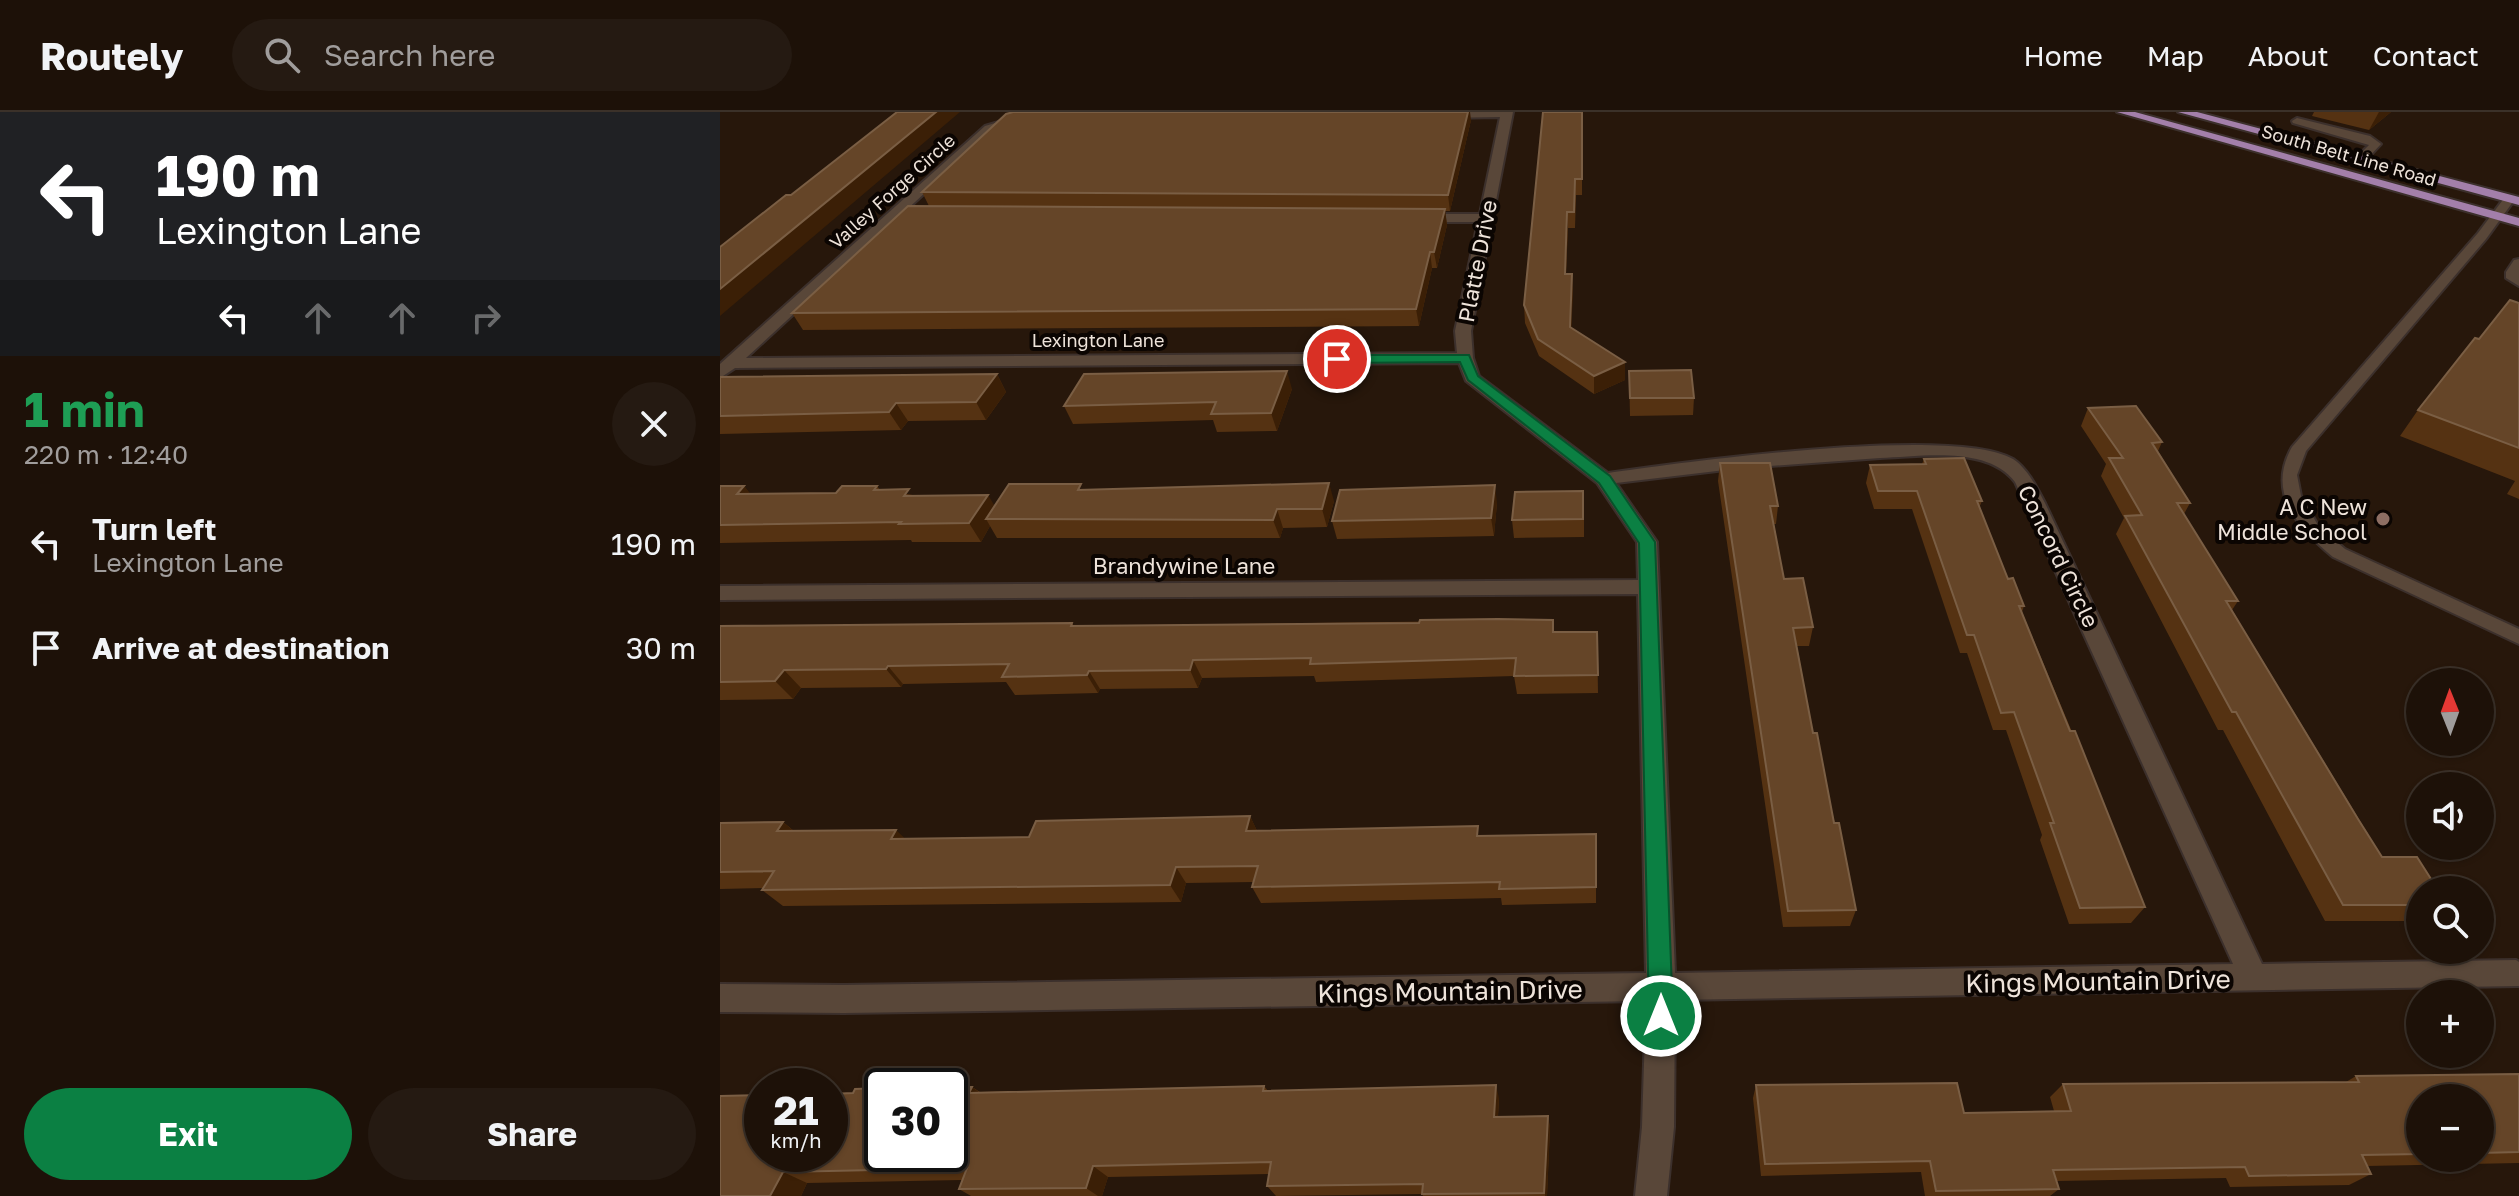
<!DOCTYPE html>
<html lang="en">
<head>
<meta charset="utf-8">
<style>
  body { margin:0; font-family:"Golos Text",sans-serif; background:#251a12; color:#f1f3f6; height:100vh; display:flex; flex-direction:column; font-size:30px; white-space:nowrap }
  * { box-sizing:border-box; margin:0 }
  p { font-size:26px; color:#a09d9c }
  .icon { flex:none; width:44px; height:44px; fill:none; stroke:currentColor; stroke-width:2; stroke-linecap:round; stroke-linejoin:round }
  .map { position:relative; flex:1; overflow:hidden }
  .details { display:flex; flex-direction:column; background:#1d1108; width:720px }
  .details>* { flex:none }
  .banner { background:#202124; color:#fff; overflow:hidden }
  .needle { width:52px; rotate:359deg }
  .tools { position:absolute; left:1686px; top:556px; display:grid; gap:16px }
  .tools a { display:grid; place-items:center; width:88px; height:88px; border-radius:50%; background:#1d1108; box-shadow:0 2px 6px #0004,0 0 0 2px #3b3129; font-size:40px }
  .speed { position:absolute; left:24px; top:956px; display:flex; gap:16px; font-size:40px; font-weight:700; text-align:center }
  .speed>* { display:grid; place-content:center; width:104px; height:104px; border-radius:50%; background:#1d1108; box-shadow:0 2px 6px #0004,0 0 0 2px #3b3129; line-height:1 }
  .speed small { font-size:20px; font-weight:400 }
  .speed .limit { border:4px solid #111; border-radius:12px; background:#fff; color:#111 }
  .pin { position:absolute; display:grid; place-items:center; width:68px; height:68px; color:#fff; margin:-34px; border:4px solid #fff; border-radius:50%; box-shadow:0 2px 8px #0007 }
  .me { position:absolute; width:88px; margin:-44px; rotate:0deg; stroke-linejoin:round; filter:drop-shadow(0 0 6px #0008) }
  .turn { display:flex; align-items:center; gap:28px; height:168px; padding:0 24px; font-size:36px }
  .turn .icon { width:104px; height:104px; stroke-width:2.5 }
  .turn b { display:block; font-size:56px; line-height:68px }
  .lanes { display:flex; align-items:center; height:76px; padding:0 24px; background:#0003; justify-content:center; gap:40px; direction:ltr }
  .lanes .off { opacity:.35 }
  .round { display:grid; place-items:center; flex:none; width:84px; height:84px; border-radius:42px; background:#251a12 }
  .summary { display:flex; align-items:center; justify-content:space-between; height:136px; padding:0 24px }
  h1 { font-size:48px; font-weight:700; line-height:60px; color:#1e9e55 }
  .cta { display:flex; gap:16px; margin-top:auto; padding:16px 24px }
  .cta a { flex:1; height:92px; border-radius:48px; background:#0b8043; color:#fff; font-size:32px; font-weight:700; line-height:92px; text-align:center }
  .cta a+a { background:#251a12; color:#f1f3f6 }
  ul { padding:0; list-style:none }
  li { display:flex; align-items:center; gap:24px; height:104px; padding:0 24px }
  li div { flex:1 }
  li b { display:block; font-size:30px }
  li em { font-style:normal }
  header { display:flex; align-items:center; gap:48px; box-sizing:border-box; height:112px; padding:0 40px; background:#1d1108; border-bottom:2px solid #3b3129 }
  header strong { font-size:38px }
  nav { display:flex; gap:44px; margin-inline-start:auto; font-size:28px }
  .search { width:560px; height:72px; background:#251a12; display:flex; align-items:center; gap:20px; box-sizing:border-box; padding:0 28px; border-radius:44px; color:#a09d9c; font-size:30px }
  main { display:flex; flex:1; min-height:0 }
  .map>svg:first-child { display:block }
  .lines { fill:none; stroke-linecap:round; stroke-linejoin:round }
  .service-casing { stroke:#3c302c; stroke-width:4 }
  .minor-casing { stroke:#3c302c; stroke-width:4 }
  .primary-casing { stroke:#3c302c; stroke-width:4 }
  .service { fill:#594739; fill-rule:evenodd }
  .minor { fill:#594739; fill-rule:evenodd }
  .primary { fill:#a37faa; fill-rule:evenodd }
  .wall { fill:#553212; fill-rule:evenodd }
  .shaded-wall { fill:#3b1f06 }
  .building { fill:#654528; stroke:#7a5e44; stroke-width:2 }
  .route { fill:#0b8043; stroke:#07532c; stroke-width:2 }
  .education-dot { fill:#8d6e63; stroke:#0b0502; stroke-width:3 }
  .labels { text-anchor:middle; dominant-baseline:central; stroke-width:8; stroke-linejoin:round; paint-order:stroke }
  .far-street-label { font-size:18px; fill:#eee3da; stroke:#0b0502 }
  .street-label { font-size:22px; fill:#eee3da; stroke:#0b0502 }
  .poi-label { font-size:22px; fill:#eee3da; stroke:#0b0502; text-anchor:end }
  .near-street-label { font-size:26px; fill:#eee3da; stroke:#0b0502 }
</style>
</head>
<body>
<header>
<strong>Routely</strong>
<div class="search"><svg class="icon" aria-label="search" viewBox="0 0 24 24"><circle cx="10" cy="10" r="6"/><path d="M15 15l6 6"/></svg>Search here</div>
<nav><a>Home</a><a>Map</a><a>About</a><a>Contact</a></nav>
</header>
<main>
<section class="details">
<div class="banner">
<div class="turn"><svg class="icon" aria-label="left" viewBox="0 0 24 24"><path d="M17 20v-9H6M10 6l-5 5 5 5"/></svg><div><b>190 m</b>Lexington Lane</div></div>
<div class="lanes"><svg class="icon" aria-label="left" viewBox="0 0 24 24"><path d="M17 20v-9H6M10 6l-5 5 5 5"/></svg><svg class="icon off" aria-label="ahead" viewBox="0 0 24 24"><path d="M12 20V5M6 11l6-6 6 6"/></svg><svg class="icon off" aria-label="ahead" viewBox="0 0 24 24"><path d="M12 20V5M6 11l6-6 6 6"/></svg><svg class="icon off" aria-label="right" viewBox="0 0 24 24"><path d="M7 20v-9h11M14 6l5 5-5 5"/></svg></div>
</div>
<div class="summary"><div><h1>1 min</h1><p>220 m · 12:40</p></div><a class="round"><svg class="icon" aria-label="close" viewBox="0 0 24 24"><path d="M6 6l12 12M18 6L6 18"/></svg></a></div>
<ul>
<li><svg class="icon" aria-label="left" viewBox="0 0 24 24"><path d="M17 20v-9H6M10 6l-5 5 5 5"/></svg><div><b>Turn left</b><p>Lexington Lane</p></div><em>190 m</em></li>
<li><svg class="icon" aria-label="arrive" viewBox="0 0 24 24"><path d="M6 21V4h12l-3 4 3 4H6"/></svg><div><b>Arrive at destination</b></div><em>30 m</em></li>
</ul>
<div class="cta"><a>Exit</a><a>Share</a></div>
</section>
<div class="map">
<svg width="1799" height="1084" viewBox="0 0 1799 1084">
  <rect width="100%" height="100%" fill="#27170b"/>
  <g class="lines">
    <g class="service-casing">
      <g id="service">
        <polygon points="1577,6 1650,24 1661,32 1645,49 1637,49 1637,45 1649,33 1573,11 1572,9"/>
        <path d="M1785,85L1795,87L1766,127L1586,339L1577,363L1581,384L1599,415L1625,437L1799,517V532L1613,445C1578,416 1546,381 1572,335L1758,121Z"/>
        <polygon points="1799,147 1799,174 1786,166 1786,160 1794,148"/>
      </g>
    </g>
    <g class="minor-casing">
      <path id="minor" d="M720,0H793L751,219L753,246L759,264L888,361C964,350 1234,313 1293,347C1308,357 1317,376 1325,391L1542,852L1796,848L1799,850V874L955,888L954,1015L947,1084H915L922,1015L926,889L124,901L0,900V872L124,873L926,861L918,482L0,488V474L918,468L917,430L877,371L746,269L739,251L15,256L0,266V252L265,14L299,4L305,7L303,9L273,18L26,246L737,241L735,219L758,110H697L690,106L697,102H760L780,5L721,6L715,3ZM1160,346C1200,345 1267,333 1295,370L1513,852L955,861L937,430L896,371L1022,356Z"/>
    </g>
    <g class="primary-casing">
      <g id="primary">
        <polygon points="1397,0 1415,0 1799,106 1799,114"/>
        <polygon points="1458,0 1477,0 1799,85 1799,93"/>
      </g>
    </g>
    <use href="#service" class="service"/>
    <use href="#minor" class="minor"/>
    <use href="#primary" class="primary"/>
  </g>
  <g class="wall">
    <polygon points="862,0 862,83 856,83 855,116 848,116 846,162 853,178 851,216 905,250 905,268 874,282 819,244 805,211 804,193"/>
    <polygon points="1594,0 1671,0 1649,18 1592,4"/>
    <polygon points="751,8 730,99 725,99 727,113 717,156 712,156 699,214 83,218 72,201 209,94 202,80"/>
    <polygon points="1799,191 1799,387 1787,382 1795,369 1680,324 1698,298 1759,227"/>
    <polygon points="909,259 974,286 973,303 910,304"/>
    <polygon points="277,262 286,280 266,308 188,309 181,318 0,322 0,265"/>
    <polygon points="572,277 557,319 497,320 493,308 353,312 344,294"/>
    <polygon points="1368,296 1442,330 1438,339 1470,391 1464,402 1518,489 1512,498 1662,745 1700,778 1700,809 1605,809 1503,618 1498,618 1396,422 1404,406 1381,364 1386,352 1361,314"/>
    <polygon points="1204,347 1262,389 1259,396 1288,467 1304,494 1302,500 1425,795 1411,811 1349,812 1320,728 1322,723 1286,618 1273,618 1247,541 1240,541 1192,397 1154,397 1146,371 1150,353 1202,352"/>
    <polygon points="1000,351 1058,394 1056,412 1054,412 1064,467 1093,515 1089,534 1077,534 1093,621 1136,798 1130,814 1063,815 998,369"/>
    <polygon points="0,374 24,374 30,382 116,381 157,374 160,378 193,383 274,394 364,377 614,389 607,415 563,416 560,426 277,426 270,414 261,430 192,430 191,428 0,431"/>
    <polygon points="777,391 774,424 617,427 612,409"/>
    <polygon points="864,398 864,425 794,426 792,408"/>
    <polygon points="833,508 834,520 877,520 878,581 797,582 794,564 596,570 594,564 482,566 478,576 380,577 378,581 295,583 286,570 183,572 181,575 81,576 73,587 0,588 0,514 352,511 354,514"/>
    <polygon points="530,704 537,719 760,724 876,722 876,791 782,793 781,786 541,791 532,775 534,770 466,771 461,790 63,794 42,778 44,776 0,777 0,711 63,710 74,719 186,727 309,725"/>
    <path d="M1799,962V1051L1647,1054L1651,1062L1629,1073L1510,1075L1506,1066L1336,1069L1339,1077L1330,1084H1205L1201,1060L1041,1064L1033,986L1036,973L1244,1001L1334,999L1330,985L1343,972L1626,970L1636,964ZM1700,986H1760V1046H1700Z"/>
    <polygon points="544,974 548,979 779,986 778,1005 828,1004 830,1016 827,1084 703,1084 702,1082 556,1084 547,1074 549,1062 388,1065 382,1084 251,1084 239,1077 243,1068 87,1071 81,1084 0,1084 133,981 252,975 260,980"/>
  </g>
  <g class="shaded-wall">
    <polygon points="216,0 240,0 0,204 0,177"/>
    <polygon points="748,0 750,0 751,8 730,99 728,83"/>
    <polygon points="1659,0 1671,0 1649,18"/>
    <polygon points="725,97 727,113 717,156 714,140"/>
    <polygon points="847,100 848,116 845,179 845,162"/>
    <polygon points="710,140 712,156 699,214 696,197"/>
    <polygon points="852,162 853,178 851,233 850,215"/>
    <polygon points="905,250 905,268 874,282 874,264"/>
    <polygon points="567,259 572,277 557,319 551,301"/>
    <polygon points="277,262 286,280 266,308 256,290"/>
    <polygon points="176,291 188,309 181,318 169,300"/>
    <polygon points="609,371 614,389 607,415 602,397"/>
    <polygon points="775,373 777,391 774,424 771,406"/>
    <polygon points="24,374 39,392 17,382"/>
    <polygon points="268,383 279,401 266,407 270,414 261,430 249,411"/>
    <polygon points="557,397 563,416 560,426 553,408"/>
    <polygon points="473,548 482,566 478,576 470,558"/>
    <polygon points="168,554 183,572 181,575 166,557"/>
    <polygon points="64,558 81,576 73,587 55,569"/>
    <polygon points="369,559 380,577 378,581 367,563"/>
    <polygon points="530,704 538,721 526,719"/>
    <polygon points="63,710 83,727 57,719"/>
    <polygon points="176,718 193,734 171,727"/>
    <polygon points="456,755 466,771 461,790 450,773"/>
    <polygon points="776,973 779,986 777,1017 774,1005"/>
    <polygon points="252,975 270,988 249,981"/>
    <polygon points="828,1004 830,1016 827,1084 825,1084"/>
    <polygon points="373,1054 388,1065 382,1084 378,1084 366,1076"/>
    <polygon points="63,1060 87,1071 81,1084 50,1084"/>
  </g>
  <g class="building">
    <polygon points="177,0 216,0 0,177 0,135 66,83 71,83"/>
    <polygon points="293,0 748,0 728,83 202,80 286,2"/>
    <polygon points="823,0 862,0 862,67 855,67 854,100 847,100 845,162 852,162 850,215 905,250 874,264 818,227 804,193"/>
    <polygon points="188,94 725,97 714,140 710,140 696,197 72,201"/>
    <polygon points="1790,188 1799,191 1799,336 1698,298 1755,226 1759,227"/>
    <polygon points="971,258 974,286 910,286 909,259"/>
    <polygon points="567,259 551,301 491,302 496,290 344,294 364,262"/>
    <polygon points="277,262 256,290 176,291 169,300 0,304 0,265"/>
    <polygon points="1416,294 1442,330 1432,331 1470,391 1457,391 1518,489 1506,489 1638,707 1662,745 1697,745 1718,778 1700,778 1700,793 1623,793 1516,600 1512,600 1405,404 1422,403 1389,346 1403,346 1368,296"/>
    <polygon points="1244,346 1262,389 1257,389 1288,467 1293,466 1304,494 1299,494 1350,619 1355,619 1425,795 1360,796 1330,711 1334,711 1294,600 1281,601 1254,523 1247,523 1197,379 1158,379 1150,353 1206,352 1204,347"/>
    <polygon points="1000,351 1050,351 1058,394 1050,394 1064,467 1083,466 1093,515 1073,516 1093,621 1097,621 1114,711 1119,711 1136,798 1068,799"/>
    <polygon points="609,371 602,397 557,397 553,408 266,407 289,372 361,372 358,378"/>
    <polygon points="775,373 771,406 612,409 620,378"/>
    <polygon points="0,374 24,374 17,382 116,381 122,374 157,374 154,378 189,377 184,384 268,383 249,411 179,412 181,410 0,413"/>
    <polygon points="863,379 863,407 792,408 795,380"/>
    <polygon points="778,507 833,508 833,520 877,520 878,563 794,564 796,546 590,552 591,546 473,548 470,558 369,559 367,563 282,565 289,552 168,554 166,557 64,558 55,569 0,570 0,514 352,511 351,514 699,511 700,508"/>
    <polygon points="530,704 526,719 758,714 757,724 876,722 876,775 779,777 780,770 532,775 538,754 456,755 450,773 42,778 54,759 0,760 0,711 63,710 57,719 176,718 171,727 309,725 316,709"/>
    <polygon points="1799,962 1799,1040 1760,1041 1760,986 1700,986 1700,1042 1642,1043 1651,1062 1529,1064 1525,1055 1333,1058 1339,1077 1216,1079 1210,1049 1045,1052 1036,973 1237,971 1244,1001 1351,999 1343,972 1639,970 1636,964"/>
    <polygon points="776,973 774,1005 828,1004 824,1081 702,1082 703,1072 547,1074 551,1050 373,1054 366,1076 239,1077 247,1056 63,1060 50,1084 0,1084 0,984 42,983 42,1042 110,1042 110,982 133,981 135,977 162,976 162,1042 230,1042 230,975 252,975 249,981 544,974 543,979"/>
  </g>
  <polygon class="route" points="749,243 758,264 890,364 935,430 953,904 949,913 941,916 932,913 929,904 919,431 879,371 748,268 740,250 617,251 611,247 617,243"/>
  <circle class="education-dot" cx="1663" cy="407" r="8"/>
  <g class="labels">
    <g class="far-street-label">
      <text transform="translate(1629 43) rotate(16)">South Belt Line Road</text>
      <text transform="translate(172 79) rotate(-42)">Valley Forge Circle</text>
      <text x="378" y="228">Lexington Lane</text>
    </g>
    <g class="street-label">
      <text transform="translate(757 149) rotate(-79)">Platte Drive</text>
      <text transform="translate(1339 444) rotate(64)">Concord Circle</text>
      <text x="464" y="453">Brandywine Lane</text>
    </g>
    <g class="poi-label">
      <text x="1647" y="394">A C New<tspan x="1647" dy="25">Middle School</tspan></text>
    </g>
    <g class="near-street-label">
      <text transform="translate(1378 869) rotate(-1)">Kings Mountain Drive</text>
      <text transform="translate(730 879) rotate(-1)">Kings Mountain Drive</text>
    </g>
  </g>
</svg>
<div class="tools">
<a><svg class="needle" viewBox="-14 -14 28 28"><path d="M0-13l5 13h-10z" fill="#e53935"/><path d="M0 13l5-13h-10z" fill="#a09d9c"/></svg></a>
<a><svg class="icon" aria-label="sound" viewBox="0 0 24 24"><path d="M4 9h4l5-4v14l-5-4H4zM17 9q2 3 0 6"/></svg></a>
<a><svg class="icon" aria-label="search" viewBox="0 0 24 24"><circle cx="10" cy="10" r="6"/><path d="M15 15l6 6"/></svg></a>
<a>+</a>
<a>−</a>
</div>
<div class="speed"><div>21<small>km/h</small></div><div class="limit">30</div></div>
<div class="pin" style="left:617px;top:247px;background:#d93025"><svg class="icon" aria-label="arrive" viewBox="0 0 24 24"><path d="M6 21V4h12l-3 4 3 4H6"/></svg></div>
<svg class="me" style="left:941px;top:904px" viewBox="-20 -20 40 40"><circle r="17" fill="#0b8043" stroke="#fff" stroke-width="3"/><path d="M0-11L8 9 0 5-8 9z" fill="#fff"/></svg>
</div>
</main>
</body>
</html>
